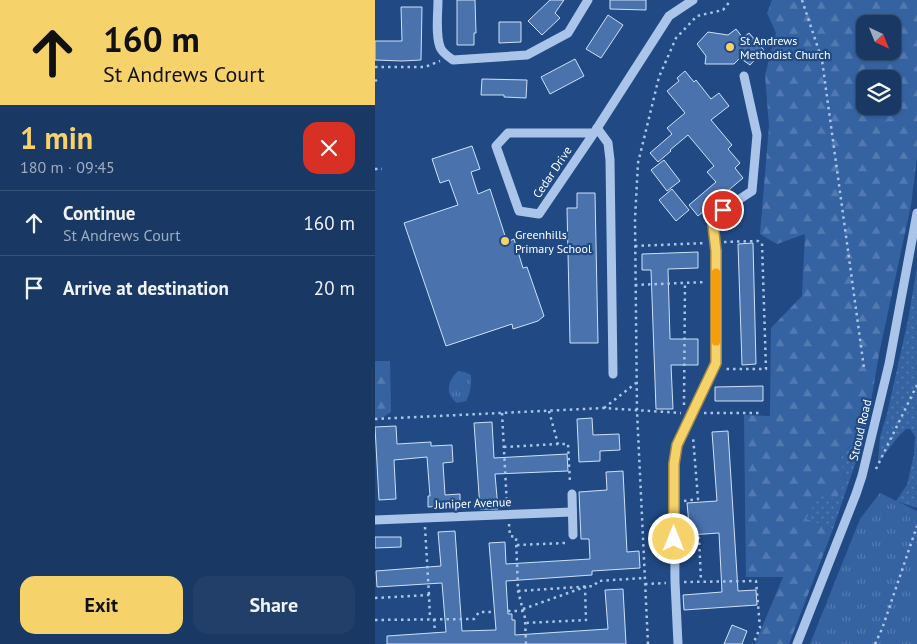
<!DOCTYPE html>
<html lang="en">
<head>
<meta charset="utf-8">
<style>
  body { margin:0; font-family:"PT Sans",sans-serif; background:#223f6a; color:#f1f3f6; height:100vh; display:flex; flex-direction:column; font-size:19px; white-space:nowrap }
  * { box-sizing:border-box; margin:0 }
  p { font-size:16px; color:#9facbf }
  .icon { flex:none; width:28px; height:28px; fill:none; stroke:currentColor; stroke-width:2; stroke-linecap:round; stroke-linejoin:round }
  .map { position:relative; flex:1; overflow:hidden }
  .drawer { display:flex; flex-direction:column; background:#193864; width:375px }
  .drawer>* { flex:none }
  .top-card { background:#f6d26b; color:#111; overflow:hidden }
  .needle { width:32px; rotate:137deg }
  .fabs { position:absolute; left:481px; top:15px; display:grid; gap:10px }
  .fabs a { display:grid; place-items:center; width:45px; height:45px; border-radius:10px; background:#193864; box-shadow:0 1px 4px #0004,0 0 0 1px #375278; font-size:25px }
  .pin { position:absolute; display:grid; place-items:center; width:42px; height:42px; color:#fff; margin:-21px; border:2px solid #fff; border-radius:50%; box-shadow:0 1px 5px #0007 }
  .me { position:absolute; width:55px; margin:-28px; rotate:0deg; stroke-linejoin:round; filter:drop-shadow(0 0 4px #0008) }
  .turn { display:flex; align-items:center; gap:18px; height:105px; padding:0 20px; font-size:22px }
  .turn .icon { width:65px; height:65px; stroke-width:2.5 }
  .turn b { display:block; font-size:35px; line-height:42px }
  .round { display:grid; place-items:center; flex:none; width:52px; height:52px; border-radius:15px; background:#223f6a }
  .head { display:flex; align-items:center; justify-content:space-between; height:85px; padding:0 20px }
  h1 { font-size:30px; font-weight:800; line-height:38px; color:#f6d26b }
  .primary-button { display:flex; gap:10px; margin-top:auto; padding:10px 20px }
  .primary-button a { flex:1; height:58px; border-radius:15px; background:#f6d26b; color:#111; font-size:20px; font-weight:800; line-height:58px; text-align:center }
  .primary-button a+a { background:#223f6a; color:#f1f3f6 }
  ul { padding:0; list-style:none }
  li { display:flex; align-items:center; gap:15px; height:65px; padding:0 20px; border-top:1px solid #375278 }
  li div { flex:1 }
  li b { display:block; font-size:19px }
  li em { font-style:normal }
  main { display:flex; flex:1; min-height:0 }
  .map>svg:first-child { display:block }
  .grass { fill:url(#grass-dots) }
  .forest { fill:url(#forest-firs); fill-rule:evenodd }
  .park { fill:url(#park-tufts) }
  .building { fill:#4a73ae; stroke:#cee0f7 }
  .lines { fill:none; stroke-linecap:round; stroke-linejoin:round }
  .path { stroke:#aac5e9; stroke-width:2.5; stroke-dasharray:2.5 4; stroke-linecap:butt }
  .minor { stroke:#aac5e9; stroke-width:9 }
  .route-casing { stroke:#a08846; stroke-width:12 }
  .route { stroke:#f6d26b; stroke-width:9 }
  .slow { stroke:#f59e0b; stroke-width:9 }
  .poi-dot { fill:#f6d26b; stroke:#214a85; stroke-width:2 }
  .labels { text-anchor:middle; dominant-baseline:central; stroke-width:4.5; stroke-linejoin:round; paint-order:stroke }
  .poi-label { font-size:12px; fill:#fff; stroke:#214a85; text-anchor:start }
  .street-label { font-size:12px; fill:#fff; stroke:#214a85 }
</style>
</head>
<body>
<main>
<section class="drawer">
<div class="top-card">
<div class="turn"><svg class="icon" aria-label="ahead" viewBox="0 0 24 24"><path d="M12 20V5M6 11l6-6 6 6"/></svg><div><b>160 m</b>St Andrews Court</div></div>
</div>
<div class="head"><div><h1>1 min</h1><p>180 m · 09:45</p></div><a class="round" style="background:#d93025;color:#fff"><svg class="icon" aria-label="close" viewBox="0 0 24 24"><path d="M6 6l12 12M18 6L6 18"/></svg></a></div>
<ul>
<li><svg class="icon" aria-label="ahead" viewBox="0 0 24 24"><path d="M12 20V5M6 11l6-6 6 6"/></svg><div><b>Continue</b><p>St Andrews Court</p></div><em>160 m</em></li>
<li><svg class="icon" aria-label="arrive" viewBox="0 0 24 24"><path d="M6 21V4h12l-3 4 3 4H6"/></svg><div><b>Arrive at destination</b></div><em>20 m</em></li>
</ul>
<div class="primary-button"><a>Exit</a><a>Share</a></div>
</section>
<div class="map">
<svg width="542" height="644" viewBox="0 0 542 644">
  <defs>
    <pattern id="grass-dots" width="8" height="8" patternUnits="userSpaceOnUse" patternTransform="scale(1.25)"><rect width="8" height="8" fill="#3563a2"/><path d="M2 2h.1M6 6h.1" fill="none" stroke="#537ab0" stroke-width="1.8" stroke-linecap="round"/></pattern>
    <pattern id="forest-firs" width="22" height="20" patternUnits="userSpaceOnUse" patternTransform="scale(1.25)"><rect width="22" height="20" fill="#3563a2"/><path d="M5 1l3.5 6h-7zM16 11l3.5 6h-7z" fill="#537ab0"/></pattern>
    <pattern id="park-tufts" width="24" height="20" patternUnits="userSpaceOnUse" patternTransform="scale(1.25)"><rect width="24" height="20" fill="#3563a2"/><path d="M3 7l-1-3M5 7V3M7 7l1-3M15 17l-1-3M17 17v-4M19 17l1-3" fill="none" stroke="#537ab0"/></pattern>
  </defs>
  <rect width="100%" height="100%" fill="#214a85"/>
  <g class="grass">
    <polygon points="542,267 542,508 521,501 532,485 539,454 540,436 535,429 531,429 523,437 503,463 505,437 512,414 533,320"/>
    <polygon points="491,432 458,529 430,519 444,494 470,482 465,455"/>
  </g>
  <g class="forest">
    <path d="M397,0H542V157L536,205L504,354L491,432L465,455L470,482L461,499L444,495L431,519L458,529L414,644H380L408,577H371L369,415L395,416L396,328L427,296L430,234L402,244L385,234L394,126L390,75L401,33L392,13ZM490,24H518V51H490ZM490,79H518V106H490Z"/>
    <polygon points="0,361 15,361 16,412 7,418 0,419"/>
  </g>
  <g class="park">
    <path d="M83,371L90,372L96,375C96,385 96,392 91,401L82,403C69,393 73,381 83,371Z"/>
    <polygon points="505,493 542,511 542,644 435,644 485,519"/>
  </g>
  <g class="building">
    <polygon points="82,0 100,0 101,33 99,33 99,45 82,45"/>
    <polygon points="175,0 189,0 180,13 185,18 167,35 153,21"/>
    <polygon points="235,0 271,0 271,10 235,9"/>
    <polygon points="26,7 47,7 46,60 27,61 0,60 0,41 27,41"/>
    <polygon points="233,15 248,25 226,58 211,49"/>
    <polygon points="124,22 146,22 146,42 124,43"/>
    <polygon points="361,29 368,38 374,33 389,50 375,65 365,58 359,64 330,64 331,56 322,44 333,32 353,35"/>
    <polygon points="200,59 209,76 175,94 166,77"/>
    <polygon points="310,71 319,82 321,80 336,99 344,93 354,106 336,120 357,145 353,149 365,163 360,168 368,178 323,216 314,205 341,182 332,172 339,166 313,135 295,150 296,151 283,162 275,153 297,134 292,128 310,113 292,91 304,81 302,78"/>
    <polygon points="107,79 152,80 151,98 129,97 129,95 106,95"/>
    <polygon points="97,146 105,169 96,172 103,194 115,189 132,242 139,239 148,268 152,267 169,316 163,321 138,329 137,324 71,346 29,223 83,205 74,180 65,183 57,159"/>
    <polygon points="289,160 305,181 292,191 276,170"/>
    <polygon points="297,189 314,210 301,221 284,200"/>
    <polygon points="202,193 220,193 223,343 195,343 192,208 202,208"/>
    <polygon points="378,243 381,364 367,365 363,244"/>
    <polygon points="323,252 323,268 293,269 295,339 323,339 323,365 296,365 298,409 281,409 276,270 267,270 267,254"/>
    <polygon points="388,386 388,401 340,401 340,387"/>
    <polygon points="217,418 218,435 244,434 245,450 225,451 225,461 204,462 202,419"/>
    <polygon points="117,422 119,458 192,454 193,471 120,474 123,509 105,509 99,423"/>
    <polygon points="21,426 22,444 56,442 56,446 77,445 78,462 68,463 70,495 85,494 85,505 53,507 53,496 55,496 52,457 19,460 21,499 4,500 0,427"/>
    <polygon points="353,431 363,591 381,590 382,605 309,610 308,595 347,592 344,533 315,535 312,503 342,501 337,432"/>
    <polygon points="248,471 252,552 264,551 265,568 217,571 217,575 131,581 133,614 137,614 137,620 140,620 140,635 233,629 230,590 248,589 251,644 12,644 12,636 71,632 67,583 2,587 1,571 66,566 63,532 80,531 87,631 121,630 114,543 130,542 131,564 215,559 214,539 206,539 204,492 232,490 231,472"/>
    <polygon points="0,537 26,537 26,547 0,548"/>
    <polygon points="357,625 372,631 367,644 349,644"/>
  </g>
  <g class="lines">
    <g class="path">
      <polyline points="427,0 447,60 489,368"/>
      <polyline points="0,67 50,67 65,61"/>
      <polyline points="0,81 2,80"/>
      <polyline points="0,169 7,169"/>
      <polyline points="349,242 383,241 387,243 391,369 350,369"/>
      <polyline points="260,246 331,243"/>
      <polyline points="260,285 331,282"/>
      <polyline points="309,405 310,283"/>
      <polyline points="229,408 261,383"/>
      <polyline points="174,411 183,444"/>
      <polyline points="127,413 132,506"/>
      <polyline points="329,413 387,413"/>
      <polyline points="0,419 229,408 306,413"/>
      <polyline points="129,447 183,444 193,444 195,483"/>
      <polyline points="501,469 542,385"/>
      <polyline points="309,501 323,499 318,436"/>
      <polyline points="134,524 135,536 141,537 143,591 150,618 151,644"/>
      <polyline points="50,527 54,595"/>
      <polyline points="309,538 324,538 326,581"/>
      <polyline points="142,545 190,543"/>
      <polyline points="309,582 381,581 385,628 378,644"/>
      <polyline points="270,584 291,583"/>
      <polyline points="143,591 219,586 223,581 269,578"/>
      <polyline points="0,598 54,595 55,619"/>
      <polyline points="148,609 210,587 211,620 150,623"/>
      <polyline points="133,611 148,611"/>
      <polyline points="59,619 60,633"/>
      <polyline points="0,620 99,619 104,612 120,612"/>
      <polyline points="273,644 262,411 260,219 263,163 284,77 301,38 322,16 348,10 356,0"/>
      <polyline points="500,644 507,629 542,526"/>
    </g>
    <g class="minor">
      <path d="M63,0C63,13 60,38 66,49C69,54 74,57 78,60L152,55L193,33L213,0"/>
      <polyline points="222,128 233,143 235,160 238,374"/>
      <polyline points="219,133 133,133 121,146 144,211 164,214 219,133 294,16 318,0"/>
      <polyline points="197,494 198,535"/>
      <polyline points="0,520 197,512"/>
      <polyline points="303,644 300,582 299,464 302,445 341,363 341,251 339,225 348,210 377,191 382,135 369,76"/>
      <polyline points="422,644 481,494 487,476 514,364 542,213"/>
    </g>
  </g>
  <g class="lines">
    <g class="route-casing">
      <polyline id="route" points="299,539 299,464 302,445 341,363 341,251 338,225 348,210"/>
    </g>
    <use href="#route" class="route"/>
    <polyline class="slow" points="341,273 341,341"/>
  </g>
  <g class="poi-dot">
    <circle cx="355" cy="47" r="5"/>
    <circle cx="130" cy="241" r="5"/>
  </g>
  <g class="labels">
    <g class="poi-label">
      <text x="365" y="40">St Andrews<tspan x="365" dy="14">Methodist Church</tspan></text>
      <text x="140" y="234">Greenhills<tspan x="140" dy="14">Primary School</tspan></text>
    </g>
    <g class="street-label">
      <text transform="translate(177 172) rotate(-56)">Cedar Drive</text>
      <text transform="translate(485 430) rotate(-77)">Stroud Road</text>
      <text transform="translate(98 503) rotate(-2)">Juniper Avenue</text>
    </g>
  </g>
</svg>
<div class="fabs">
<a><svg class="needle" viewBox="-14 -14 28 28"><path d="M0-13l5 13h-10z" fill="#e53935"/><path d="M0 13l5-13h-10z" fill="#9facbf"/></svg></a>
<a><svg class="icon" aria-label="layers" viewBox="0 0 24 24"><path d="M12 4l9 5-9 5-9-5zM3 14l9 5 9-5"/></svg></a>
</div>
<div class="pin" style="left:348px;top:210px;background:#d93025"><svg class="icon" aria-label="arrive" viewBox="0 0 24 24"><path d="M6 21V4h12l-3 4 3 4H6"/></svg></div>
<svg class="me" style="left:299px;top:539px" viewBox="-20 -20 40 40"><circle r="17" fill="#f6d26b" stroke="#fff" stroke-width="3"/><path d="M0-11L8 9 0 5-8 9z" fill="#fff"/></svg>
</div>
</main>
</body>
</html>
